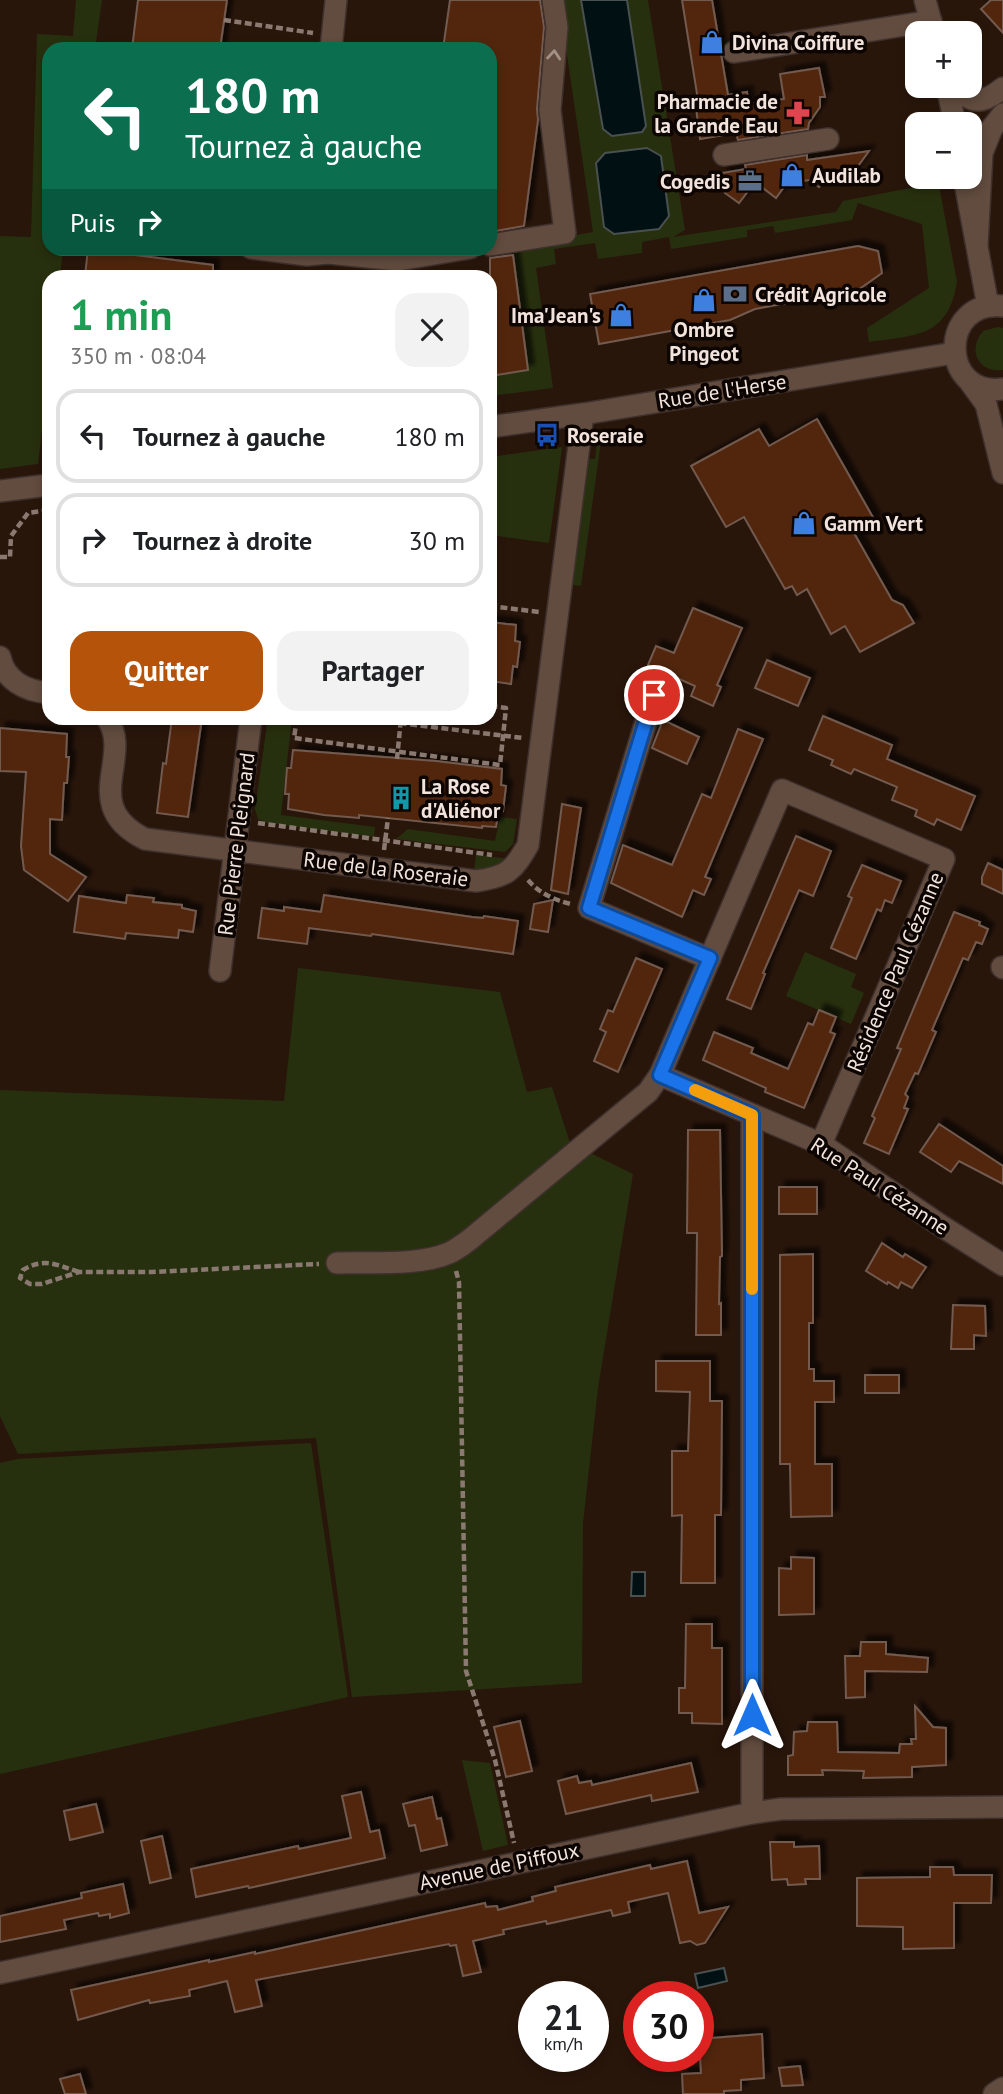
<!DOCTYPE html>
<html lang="fr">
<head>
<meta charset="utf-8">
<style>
  body { margin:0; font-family:"PT Sans",sans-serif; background:#f2f2f2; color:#202124; height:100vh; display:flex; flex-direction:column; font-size:26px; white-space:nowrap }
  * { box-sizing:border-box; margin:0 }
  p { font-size:23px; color:#757577 }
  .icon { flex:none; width:38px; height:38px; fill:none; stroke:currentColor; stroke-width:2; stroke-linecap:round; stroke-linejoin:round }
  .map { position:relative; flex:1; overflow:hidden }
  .details { position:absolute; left:42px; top:270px; width:455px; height:455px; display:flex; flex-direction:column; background:#fff; border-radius:21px; box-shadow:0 4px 10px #0003 }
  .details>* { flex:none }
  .guide { position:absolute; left:42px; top:42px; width:455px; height:214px; border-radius:21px; box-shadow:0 4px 10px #0003; background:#0b6e4f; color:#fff; overflow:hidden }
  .buttons { position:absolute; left:905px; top:21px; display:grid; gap:14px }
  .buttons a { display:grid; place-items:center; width:77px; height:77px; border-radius:14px; background:#fff; box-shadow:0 4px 10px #0003; font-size:35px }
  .speed { position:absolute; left:518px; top:1981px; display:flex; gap:14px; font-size:35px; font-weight:700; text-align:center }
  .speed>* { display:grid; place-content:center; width:91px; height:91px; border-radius:50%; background:#fff; box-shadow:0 4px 10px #0003; line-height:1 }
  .speed small { font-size:18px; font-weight:400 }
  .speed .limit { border:10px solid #d22; background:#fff; color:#111 }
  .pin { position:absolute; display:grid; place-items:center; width:60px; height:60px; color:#fff; margin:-30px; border:4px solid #fff; border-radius:50%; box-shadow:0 2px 7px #0007 }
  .me { position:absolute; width:77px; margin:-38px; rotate:0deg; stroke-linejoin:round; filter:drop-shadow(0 0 5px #0008) }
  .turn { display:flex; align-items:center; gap:24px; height:147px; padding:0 28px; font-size:32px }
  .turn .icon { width:91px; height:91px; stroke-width:2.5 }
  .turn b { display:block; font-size:49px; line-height:60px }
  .then { display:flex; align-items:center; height:66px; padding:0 28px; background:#0003; gap:14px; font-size:26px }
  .round { display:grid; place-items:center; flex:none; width:74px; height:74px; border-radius:21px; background:#f2f2f2 }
  .summary { display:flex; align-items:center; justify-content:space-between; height:119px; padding:0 28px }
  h1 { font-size:42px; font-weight:700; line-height:52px; color:#1e9e55 }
  .button { display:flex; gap:14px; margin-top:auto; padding:14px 28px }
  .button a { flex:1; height:80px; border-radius:21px; background:#b45309; color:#fff; font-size:28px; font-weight:700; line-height:80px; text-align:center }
  .button a+a { background:#f2f2f2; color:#202124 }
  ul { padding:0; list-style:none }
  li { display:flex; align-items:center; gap:21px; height:94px; margin:0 14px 10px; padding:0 14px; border:4px solid #e0e0e0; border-radius:21px }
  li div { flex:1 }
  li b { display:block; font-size:26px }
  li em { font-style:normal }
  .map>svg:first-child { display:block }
  .green { fill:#27300e }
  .water { fill:#001013; stroke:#495050; stroke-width:2 }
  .building { fill:#51250e; stroke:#725a4f; stroke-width:2; filter:url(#shadow) }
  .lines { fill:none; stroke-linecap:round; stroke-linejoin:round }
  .minor-casing { stroke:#3e302c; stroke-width:24 }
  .path { stroke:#8a7970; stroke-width:4.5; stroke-dasharray:7 3.5; stroke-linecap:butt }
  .minor { stroke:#624c3f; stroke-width:21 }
  .oneway { stroke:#a39086 }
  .route-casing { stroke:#114b97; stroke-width:18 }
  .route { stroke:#1a73e8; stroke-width:12 }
  .slow { stroke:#f59e0b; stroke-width:12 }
  .labels { text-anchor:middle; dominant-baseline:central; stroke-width:7; stroke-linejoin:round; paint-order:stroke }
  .poi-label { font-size:21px; font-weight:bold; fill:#f2e4dd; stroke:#0c0502; text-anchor:start }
  .street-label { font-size:21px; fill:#f2e4dd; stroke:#0c0502 }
</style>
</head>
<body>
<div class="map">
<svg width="1003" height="2094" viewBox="0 0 1003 2094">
  <defs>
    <filter id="shadow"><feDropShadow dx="6" dy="-6" stdDeviation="2" flood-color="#0009"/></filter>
  </defs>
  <rect width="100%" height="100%" fill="#29160b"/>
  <g class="green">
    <polygon points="76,0 102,0 95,49 49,49 49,248 63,249 60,276 49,276 49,371 38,464 0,469 0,236 31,237 37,34 73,36"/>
    <path d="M559,0H648L685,230L673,237L836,212L843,201L926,185L925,177H933L938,180L957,282C948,338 915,335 869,342L867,328L929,288L922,224L858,203L852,220L775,233L773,226L747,230V237L671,249L669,237L642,242V253L598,259L595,243L554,249L556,264L536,268L553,388L490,396V376L528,370L512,247L593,232Z"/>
    <path d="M998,327L1003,328V370C978,373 967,350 983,331Z"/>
    <polygon points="601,441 581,586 567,584 584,458 595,459 597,442"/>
    <polygon points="562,447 549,543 490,535 490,457"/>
    <polygon points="268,718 292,718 281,815 375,827 374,837 268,823 258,819 255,809"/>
    <polygon points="500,817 517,819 513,844 505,852 396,839 408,829 495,841"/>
    <polygon points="476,855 511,859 500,867 474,871"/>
    <polygon points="805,952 856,974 851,987 864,993 851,1024 786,996"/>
    <polygon points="298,968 500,992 527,1092 552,1087 570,1143 633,1174 598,1388 583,1523 582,1683 352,1697 316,1438 18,1454 0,1416 0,1090 284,1101"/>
    <polygon points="311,1443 348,1697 0,1774 0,1463 18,1459"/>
    <polygon points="462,1760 490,1763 508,1845 483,1851"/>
  </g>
  <g class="water">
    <polygon points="581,0 627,0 646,126 642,132 612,136 603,129"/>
    <polygon points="647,148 661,156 669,216 659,229 614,234 604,227 596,163 605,153"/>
    <polygon points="632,1572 645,1572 645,1596 631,1596"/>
    <polygon points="724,1968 727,1981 698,1988 695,1974"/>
  </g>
  <g class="building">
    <polygon points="138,0 227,0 220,49 132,49"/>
    <polygon points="450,0 540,0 544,27 537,109 538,120 524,226 490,232 490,49 443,49"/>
    <polygon points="682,0 712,0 728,95 747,92 748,104 784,99 780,74 819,68 825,97 820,97 820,107 809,123 808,129 738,140 736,133 700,139 695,100 698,100"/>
    <polygon points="991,0 1003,0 1003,33 981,9"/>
    <polygon points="869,151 845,184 830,173 819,187 810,180 787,183 776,198 755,182 739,203 725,193 722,173 746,169 745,165 807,155 807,160"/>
    <polygon points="858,246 878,251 882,273 858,290 755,309 730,320 599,344 590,294"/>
    <polygon points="88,249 213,265 213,276 85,276"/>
    <polygon points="513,255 528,370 490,376 490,258"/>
    <polygon points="817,419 875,521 854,533 892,600 903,605 914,623 860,652 845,626 831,634 807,589 797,595 792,586 785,589 744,517 726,527 691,466 759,429 769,446"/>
    <polygon points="693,608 742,628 717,685 721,687 713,706 691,696 695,686 648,665 656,646 674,653"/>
    <polygon points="490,622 516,625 515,641 520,642 517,667 513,666 511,684 490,681"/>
    <polygon points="767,660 810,678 798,706 755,688"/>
    <polygon points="823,716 892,745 887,759 975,796 961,830 937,819 934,825 915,816 917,810 892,800 897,787 854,769 851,774 831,765 833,760 809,750"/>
    <polygon points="172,718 202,718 188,817 157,813 163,763 166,764"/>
    <polygon points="663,720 699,737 687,764 652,748"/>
    <polygon points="0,728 67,734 66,757 69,757 67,783 64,783 62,820 50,819 50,854 86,877 68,901 24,870 21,846 26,772 0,771"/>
    <polygon points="738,729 763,739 705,877 711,879 704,895 693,890 682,917 611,883 623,845 672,865 702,794 711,798"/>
    <polygon points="293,750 436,761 502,769 501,785 506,786 503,811 499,810 496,827 482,826 482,828 359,815 359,818 324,815 288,809 289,794 285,794 287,768 291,768"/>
    <polygon points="562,804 581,808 568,894 551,890"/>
    <polygon points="796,836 831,851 813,896 799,890 763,973 765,974 751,1009 727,999"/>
    <polygon points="988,863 1003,870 1003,894 982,884 982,877"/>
    <polygon points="862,865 901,881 892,903 885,900 881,911 877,909 856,959 831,948 852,898 848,896"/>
    <polygon points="127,895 154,898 153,902 182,905 182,908 196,911 193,932 179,930 178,938 126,933 125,939 74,932 79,896 126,903"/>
    <polygon points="324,895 472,917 483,918 484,916 518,921 513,954 372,934 371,936 309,928 307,944 258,938 262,908 284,911 284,907 321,912"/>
    <polygon points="553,900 548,932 530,929 534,904"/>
    <polygon points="954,912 980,922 979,925 988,929 982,944 976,942 968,960 963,958 932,1030 936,1032 918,1074 915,1073 905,1094 908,1097 904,1108 908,1109 889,1154 864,1143 875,1118 872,1116 901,1049 897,1048"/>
    <polygon points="636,958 662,969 618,1072 594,1061 606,1032 600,1029 608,1010 613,1012"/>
    <polygon points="819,1010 836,1017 830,1032 835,1034 804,1108 765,1092 766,1088 703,1060 714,1032 753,1048 751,1053 788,1069 808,1023 813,1025"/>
    <polygon points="939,1124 1003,1166 1003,1184 959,1161 951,1172 920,1152"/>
    <polygon points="688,1130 720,1130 722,1256 720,1257 719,1304 721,1303 721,1335 696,1335 697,1233 687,1233"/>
    <rect x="779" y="1187" width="38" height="27"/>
    <polygon points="882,1243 903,1257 905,1254 926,1267 912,1288 901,1282 898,1288 888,1282 887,1284 866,1271"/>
    <polygon points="813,1254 813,1323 809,1323 809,1369 814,1369 814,1381 834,1381 834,1402 815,1402 815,1464 832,1464 832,1516 791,1517 790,1464 780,1464 780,1255"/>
    <polygon points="953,1305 985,1306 986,1336 974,1335 974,1349 951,1349"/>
    <polygon points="656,1361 710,1361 710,1401 722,1401 721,1515 715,1515 715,1583 681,1583 682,1515 672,1516 672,1451 688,1451 690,1392 656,1391"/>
    <rect x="865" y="1375" width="34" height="18"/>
    <polygon points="791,1557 814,1558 814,1614 779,1615 779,1568 791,1569"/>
    <polygon points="686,1624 712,1624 712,1648 722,1648 722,1724 692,1723 692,1713 679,1713 679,1688 685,1688"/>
    <polygon points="861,1642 886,1642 886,1654 928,1658 927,1672 865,1671 865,1697 846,1698 845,1656 860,1656"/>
    <polygon points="915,1706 933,1727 946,1728 946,1765 912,1767 912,1777 863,1778 864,1771 822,1770 823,1775 788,1775 788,1756 793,1755 794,1732 807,1731 808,1722 837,1722 838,1752 899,1753 900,1744 912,1744 911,1739 916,1739"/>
    <polygon points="520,1721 532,1771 506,1777 494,1727"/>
    <polygon points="691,1763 698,1792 652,1801 651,1795 566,1814 558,1781 577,1776 579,1783 591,1781 592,1785"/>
    <polygon points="361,1792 370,1832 379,1830 385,1858 249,1888 248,1886 196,1897 191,1869 298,1846 299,1849 351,1838 342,1796"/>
    <polygon points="432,1797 437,1819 441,1818 447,1845 421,1851 415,1825 409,1826 403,1804"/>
    <polygon points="96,1804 103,1832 70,1840 64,1811"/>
    <polygon points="162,1836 171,1878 150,1883 141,1841"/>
    <polygon points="770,1842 794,1842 794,1847 819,1846 820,1879 805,1879 806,1884 788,1885 787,1879 772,1880"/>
    <polygon points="687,1861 699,1913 728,1907 705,1943 697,1945 690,1941 680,1943 668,1893 628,1902 630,1912 613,1916 611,1910 547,1924 546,1921 503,1930 504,1934 473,1941 481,1972 463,1976 456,1945 450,1946 449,1944 256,1980 262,2006 235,2012 227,1981 189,1990 190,1996 150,2003 149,2000 78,2020 71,1990 209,1960 209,1962 255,1952 255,1954 485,1903 486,1907 497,1906 498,1910 533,1901 532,1897 556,1891 555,1887 650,1865 651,1869"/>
    <polygon points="930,1867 953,1867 954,1875 992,1875 991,1903 954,1903 954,1948 903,1949 903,1927 857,1926 857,1878 930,1877"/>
    <polygon points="123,1884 129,1913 110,1918 110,1914 99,1916 98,1913 64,1920 66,1929 0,1942 0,1916 82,1898 81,1893"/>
    <polygon points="762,2034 764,2078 741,2080 741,2090 724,2091 724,2094 683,2094 682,2074 701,2073 699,2039"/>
    <polygon points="800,2066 803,2085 782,2086 779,2068"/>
    <polygon points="80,2074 86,2094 65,2094 60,2079"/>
  </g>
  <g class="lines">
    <g class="minor-casing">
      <g id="minor">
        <polyline points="925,0 934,33"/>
        <polyline points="331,49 336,0"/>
        <polyline points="734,52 931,21"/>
        <polyline points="947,86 955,124"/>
        <path d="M954,86C972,105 983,104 1003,88"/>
        <polyline points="724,155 828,139"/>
        <polyline points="964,177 988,306"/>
        <polyline points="490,245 565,233 550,110 557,27 553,0"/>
        <polyline points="977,245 982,153 992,128 1003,114"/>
        <polyline points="251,248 307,255 328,253 398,260 470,248"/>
        <path d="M1003,306C938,299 940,398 1003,389"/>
        <polyline points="970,382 986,404 1003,473"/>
        <polyline points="490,427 583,414 954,353"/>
        <polyline points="0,491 49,485"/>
        <path d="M0,657C5,681 26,691 49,693"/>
        <polyline points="654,695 589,908 710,959"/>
        <path d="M107,718C134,758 78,805 145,839L476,881C507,877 513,871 528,845L583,414"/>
        <polyline points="1002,967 1003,968"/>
        <polyline points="220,971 251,718"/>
        <polyline points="821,1144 944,859 782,790 660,1075 821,1144 940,1225 1003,1265"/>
        <path d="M337,1263C370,1262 419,1266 449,1253C456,1250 462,1245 468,1241L648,1092L660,1075"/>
        <polyline points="752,1813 752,1115"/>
        <polyline points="0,1973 752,1813 781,1809 1003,1807"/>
        <polyline points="994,2094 1003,2088"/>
      </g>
    </g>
    <g class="path">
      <polyline points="224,20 313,33"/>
      <polyline points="0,557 10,557 11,536 28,513 49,510"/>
      <polyline points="490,606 539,612"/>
      <polyline points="297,718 294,738 500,765 506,708 490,706"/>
      <polyline points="358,718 523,738"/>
      <polyline points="397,759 401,718"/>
      <polyline points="258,823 492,855"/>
      <polyline points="384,850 388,818"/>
      <path d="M528,880C539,893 554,900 571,904"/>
      <polyline points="456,1271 459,1282 466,1671 495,1760 514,1843"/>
      <path d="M79,1272C57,1265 44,1257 23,1270L20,1278L30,1284H42L79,1272H152L319,1264"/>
    </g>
    <use href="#minor" class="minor"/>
  </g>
  <defs><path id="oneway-chevron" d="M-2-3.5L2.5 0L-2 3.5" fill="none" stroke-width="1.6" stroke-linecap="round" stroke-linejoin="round" transform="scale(1.75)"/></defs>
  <use class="oneway" href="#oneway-chevron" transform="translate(554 55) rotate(-85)"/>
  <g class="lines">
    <g class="route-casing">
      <polyline id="route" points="654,695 589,908 710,958 660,1075 752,1115 752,1715"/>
    </g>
    <use href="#route" class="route"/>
    <polyline class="slow" points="695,1090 752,1115 752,1289"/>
  </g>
  <defs>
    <g id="shop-bare" transform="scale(1.89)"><path d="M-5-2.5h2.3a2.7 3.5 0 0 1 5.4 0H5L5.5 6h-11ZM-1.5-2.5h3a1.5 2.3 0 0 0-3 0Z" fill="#3f7fe0" stroke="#0c0502" stroke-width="2.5" paint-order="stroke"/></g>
    <g id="pharmacy-bare" transform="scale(1.89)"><path d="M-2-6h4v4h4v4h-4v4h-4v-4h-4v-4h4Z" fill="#e0444e" stroke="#0c0502" stroke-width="2.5" paint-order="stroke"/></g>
    <g id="office-bare" transform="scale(1.89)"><path d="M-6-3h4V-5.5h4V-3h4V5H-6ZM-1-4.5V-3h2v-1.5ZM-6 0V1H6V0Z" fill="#5c6f8a" stroke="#0c0502" stroke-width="2.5" paint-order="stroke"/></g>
    <g id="bank-bare" transform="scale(1.89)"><path d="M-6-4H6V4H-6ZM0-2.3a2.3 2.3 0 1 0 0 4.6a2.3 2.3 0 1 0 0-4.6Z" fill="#5c6f8a" stroke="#0c0502" stroke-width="2.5" paint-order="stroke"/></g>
    <g id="bus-bare" transform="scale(1.89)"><path d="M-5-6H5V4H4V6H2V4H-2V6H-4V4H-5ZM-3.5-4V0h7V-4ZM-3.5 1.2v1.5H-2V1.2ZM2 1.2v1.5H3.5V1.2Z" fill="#1a4fb4" stroke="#0c0502" stroke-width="2.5" paint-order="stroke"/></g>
    <g id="building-bare" transform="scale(1.89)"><path d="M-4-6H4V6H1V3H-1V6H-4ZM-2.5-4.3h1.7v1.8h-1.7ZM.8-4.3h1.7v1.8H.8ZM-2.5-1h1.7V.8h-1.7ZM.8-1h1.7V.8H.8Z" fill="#0f9aa8" stroke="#0c0502" stroke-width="2.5" paint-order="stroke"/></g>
  </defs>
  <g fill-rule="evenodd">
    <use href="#shop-bare" x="712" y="42"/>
    <use href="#pharmacy-bare" x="798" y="113"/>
    <use href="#shop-bare" x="792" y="175"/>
    <use href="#office-bare" x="750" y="181"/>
    <use href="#bank-bare" x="735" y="294"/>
    <use href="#shop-bare" x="704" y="300"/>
    <use href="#shop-bare" x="621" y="315"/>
    <use href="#bus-bare" x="547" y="435"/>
    <use href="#shop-bare" x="804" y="523"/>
    <use href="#building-bare" x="401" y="798"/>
  </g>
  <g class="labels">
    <g class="poi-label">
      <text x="732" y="42">Divina Coiffure</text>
      <text x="778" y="101" text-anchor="end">Pharmacie de<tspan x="778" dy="24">la Grande Eau</tspan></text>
      <text x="812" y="175">Audilab</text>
      <text x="730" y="181" text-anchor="end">Cogedis</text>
      <text x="755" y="294">Crédit Agricole</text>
      <text x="601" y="315" text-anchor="end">Ima'Jean's</text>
      <text x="704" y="329" text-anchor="middle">Ombre<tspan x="704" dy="24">Pingeot</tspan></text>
      <text x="567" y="435">Roseraie</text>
      <text x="824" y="523">Gamm Vert</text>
      <text x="421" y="786">La Rose<tspan x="421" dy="24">d'Aliénor</tspan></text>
    </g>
    <g class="street-label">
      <text transform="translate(722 391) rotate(-9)">Rue de l'Herse</text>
      <text transform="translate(236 844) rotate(-83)">Rue Pierre Pleignard</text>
      <text transform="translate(386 869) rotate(7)">Rue de la Roseraie</text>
      <text transform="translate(895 972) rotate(-67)">Résidence Paul Cézanne</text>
      <text transform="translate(880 1186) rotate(33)">Rue Paul Cézanne</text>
      <text transform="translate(499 1866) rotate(-12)">Avenue de Piffoux</text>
    </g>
  </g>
</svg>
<div class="buttons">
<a>+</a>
<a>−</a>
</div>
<div class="speed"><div>21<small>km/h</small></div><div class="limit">30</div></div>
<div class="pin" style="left:654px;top:695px;background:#d93025"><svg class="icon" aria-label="arrive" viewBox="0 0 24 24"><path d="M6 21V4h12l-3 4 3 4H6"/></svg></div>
<svg class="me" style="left:752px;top:1715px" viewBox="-20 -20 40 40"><path d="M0-17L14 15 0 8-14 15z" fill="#1a73e8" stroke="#fff" stroke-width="4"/></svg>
<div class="guide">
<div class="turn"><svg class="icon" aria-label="left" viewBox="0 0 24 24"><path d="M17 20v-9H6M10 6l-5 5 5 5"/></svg><div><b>180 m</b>Tournez à gauche</div></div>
<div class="then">Puis<svg class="icon" aria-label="right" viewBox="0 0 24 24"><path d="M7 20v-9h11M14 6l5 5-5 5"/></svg></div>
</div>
<section class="details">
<div class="summary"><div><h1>1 min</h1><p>350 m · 08:04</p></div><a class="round"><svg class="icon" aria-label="close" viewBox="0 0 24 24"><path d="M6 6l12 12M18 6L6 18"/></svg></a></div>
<ul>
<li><svg class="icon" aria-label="left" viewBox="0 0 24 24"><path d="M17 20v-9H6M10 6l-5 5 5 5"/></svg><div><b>Tournez à gauche</b></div><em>180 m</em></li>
<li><svg class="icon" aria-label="right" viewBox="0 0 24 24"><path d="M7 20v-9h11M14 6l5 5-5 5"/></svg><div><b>Tournez à droite</b></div><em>30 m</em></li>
</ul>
<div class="button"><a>Quitter</a><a>Partager</a></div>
</section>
</div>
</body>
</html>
